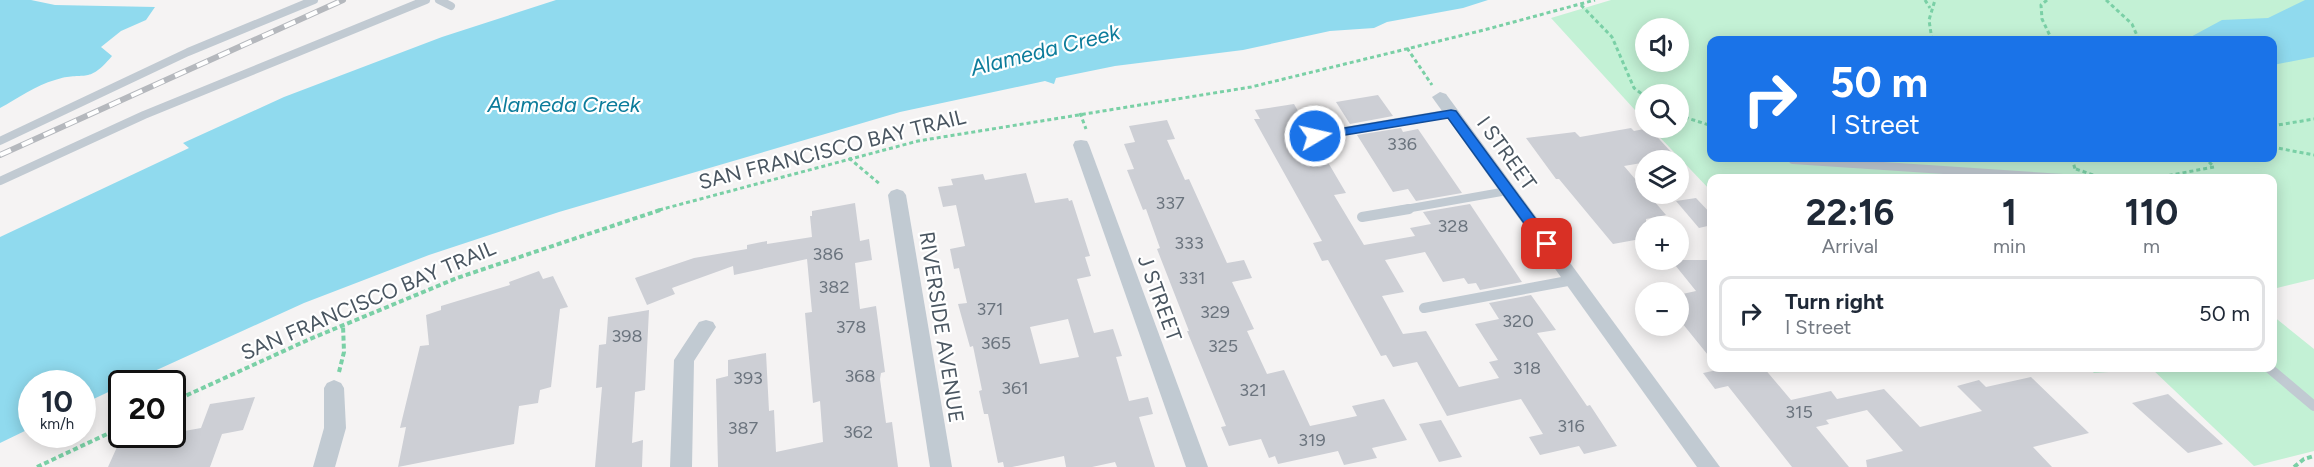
<!DOCTYPE html>
<meta charset="utf-8">
<style>
body{margin:0;font-family:Figtree,sans-serif;background:#f2f2f3;color:#1f2937;height:100vh;display:flex;flex-direction:column;font-size:22px;white-space:nowrap}
*{box-sizing:border-box;margin:0}
p{font-size:20px;color:#747a83}
.icon{flex:none;width:33px;height:33px;fill:none;stroke:currentColor;stroke-width:2;stroke-linecap:round;stroke-linejoin:round}
.map{position:relative;flex:1;overflow:hidden}
.panel{position:absolute;left:1707px;top:174px;width:570px;height:198px;display:flex;flex-direction:column;background:#fff;border-radius:12px;box-shadow:0 3px 15px #0003}
.panel>*{flex:none}
.banner{position:absolute;left:1707px;top:36px;width:570px;height:126px;border-radius:12px;box-shadow:0 3px 15px #0003;background:#1a73e8;color:#fff;overflow:hidden}
.fabs{position:absolute;left:1635px;top:18px;display:grid;gap:12px}
.fabs a{display:grid;place-items:center;width:54px;height:54px;border-radius:50%;background:#fff;box-shadow:0 3px 15px #0003;font-size:30px}
.speed{position:absolute;left:18px;top:370px;display:flex;gap:12px;font-size:30px;font-weight:700;text-align:center}
.speed>*{display:grid;place-content:center;width:78px;height:78px;border-radius:50%;background:#fff;box-shadow:0 3px 15px #0003;line-height:1}
.speed small{font-size:15px;font-weight:400}
.speed .limit{border:3px solid #111;border-radius:9px;background:#fff;color:#111}
.pin{position:absolute;display:grid;place-items:center;width:51px;height:51px;color:#fff;margin:-26px;border-radius:12px;box-shadow:0 3px 9px #0006}
.me{position:absolute;width:66px;margin:-33px;rotate:81deg;stroke-linejoin:round;filter:drop-shadow(0 0 4px #0008)}
.turn{display:flex;align-items:center;gap:21px;height:126px;padding:0 24px;font-size:27px}
.turn .icon{width:78px;height:78px;stroke-width:2.5}
.turn b{display:block;font-size:42px;line-height:51px}
.eta{display:flex;justify-content:space-evenly;align-items:center;height:102px;text-align:center}
.eta b{font-size:36px;font-weight:700;line-height:42px}
ul{padding:0;list-style:none}
li{display:flex;align-items:center;gap:18px;height:75px;margin:0 12px 9px;padding:0 12px;border:3px solid #e0e1e3;border-radius:12px}
li div{flex:1}
li b{display:block;font-size:22px}
li em{font-style:normal}
.map>svg:first-child{display:block}
.green{fill:#c3f1d5;fill-rule:evenodd}
.water{fill:#90daee}
.building{fill:#cdcfd5;fill-rule:evenodd}
.lines{fill:none;stroke-linecap:round;stroke-linejoin:round}
.path-far1{stroke:#7ad0a6;stroke-width:3;stroke-dasharray:4 3;stroke-linecap:butt}
.path{stroke:#7ad0a6;stroke-width:4;stroke-dasharray:5 3;stroke-linecap:butt}
.service-far1{stroke:#c1cad2;stroke-width:8}
.service{stroke:#c1cad2;stroke-width:10}
.minor{fill:#c1cad2;fill-rule:evenodd}
.rail-casing{stroke:#b5b8bd;stroke-width:6}
.rail{stroke:#fff;stroke-width:4;stroke-dasharray:12;stroke-linecap:butt}
.route{fill:#1a73e8;stroke:#114b97;stroke-width:1.5}
.labels{text-anchor:middle;dominant-baseline:central;stroke-width:4.5;stroke-linejoin:round;paint-order:stroke}
.number-label{font-size:18px;fill:#6b747e}
.street-label{font-size:21px;fill:#4a5661;stroke:#fff}
.water-label{font-size:22px;font-style:italic;fill:#0c7c9b;stroke:#fff}
</style>
<div class="map">
<svg width="2314" height="467" viewBox="0 0 2314 467">
<rect width="100%" height="100%" fill="#f5f3f3"/>
<!-- green -->
<g class="green">
<path d="M1611 0H2314V279L2273 289 2272 178H1712L1711 191 1651 128H1678V94H1646L1645 121 1551 18ZM1646 28H1678V62H1646ZM1712 40H2272V158H1712Z"/>
<path d="M2273 316 2314 349V451L2254 466 2152 369 2094 373 2089 368H2272Z"/>
</g>
<!-- water -->
<g class="water">
<path d="M0 0H31L55 5 155 7 146 20 121 31 101 47 112 56C87 86 85 70 55 80 36 85 17 99 0 108Z"/>
<path d="M556 0H1488L1463 8 1387 22 1374 28 1330 31 1243 50 1115 66 1056 78 1054 84 1045 81 900 112 559 212 429 255 304 303 126 384H122L121 386 83 404 82 384H32L31 428 0 443V237L189 148 183 143 284 97 442 37Z"/>
<path d="M2305 0H2314V57L2273 65 2272 40H2185L2222 20 2268 18Z"/>
</g>
<!-- building -->
<g class="building">
<path d="M1378 95 1393 116 1350 124 1336 102Z"/>
<path d="M1294 104 1310 132V140L1316 142 1346 193 1334 195 1364 245 1415 236 1410 228 1431 224 1423 212 1470 204 1522 282 1480 290 1476 283 1468 284 1464 278 1443 282 1425 252 1385 260 1404 292 1382 296 1403 334 1426 331 1459 387 1499 378 1489 362 1498 360 1475 324 1499 319 1489 303 1531 295 1556 330 1537 333 1587 406 1590 405 1617 446 1584 454 1579 446 1540 455 1529 437 1543 434 1521 399 1447 416 1417 362 1393 367 1386 355 1381 356 1328 260 1322 261 1313 243 1322 241 1254 119H1260L1255 110Z"/>
<path d="M1167 120 1175 139 1167 140 1185 180 1189 179 1227 263 1244 260 1252 278 1232 282 1254 329 1247 331 1267 374 1284 370 1310 426 1357 416 1352 406 1384 399 1407 440 1372 448 1377 458 1344 465 1338 451 1278 464 1275 456 1269 458 1261 439 1229 446 1221 427 1226 426 1187 331H1189L1157 249 1160 248 1146 209 1143 210 1127 170 1134 169 1124 144 1135 142 1129 126Z"/>
<path d="M1401 128 1403 132 1418 129 1462 193 1416 201 1408 189 1393 192 1357 135Z"/>
<path d="M1631 128 1634 131 1649 128 1672 153 1656 156 1659 160 1624 166 1666 215 1646 219V238L1613 244 1559 179H1556L1526 138 1575 132 1580 137Z"/>
<path d="M1026 173 1035 203 1068 198 1069 201 1072 200 1090 256 1085 257 1091 276 1077 279 1094 333 1113 329 1122 356 1116 357 1129 401 1148 397 1153 414 1139 417 1155 467H1117L1115 462 1092 467H1066L1064 456 1012 467H1004L1003 462 998 463 988 414H984L979 391 982 390 973 346 970 347 958 304 967 303 959 268 954 269 950 249 965 246 956 205 943 207 938 187 953 185 951 179 983 174 985 180ZM1068 319 1079 357 1040 364 1030 327Z"/>
<path d="M1696 198 1712 215V225L1699 228 1676 201Z"/>
<path d="M855 203 860 241 869 239 872 260 855 263 860 309 876 306 885 372 881 373 880 379 886 423 892 422 898 467H718L716 379 728 376V360L766 353 769 411 774 410 776 452 823 442 820 401 813 403 805 313 812 312 807 259 734 275 733 266 672 288 675 294 647 305 635 278 694 258 747 249V245L767 241V244L812 237 810 216H812V211Z"/>
<path d="M1671 260H1712V360L1678 318V295L1696 291Z"/>
<path d="M539 271 543 279 553 276 568 307 560 309 551 387 540 390 538 403 519 406 514 444 398 467 406 427 400 428 420 346 429 345 426 315 441 310V306L510 285 509 282Z"/>
<path d="M649 310 645 390 635 392 632 443 643 440 642 467H595L602 387 596 388 599 345 606 344 608 317Z"/>
<path d="M1727 368H1764L1791 400 1831 391 1837 399 1884 389 1920 427 1982 411 1957 386 1979 380 1986 387 2031 377 2089 433 2033 447 2052 467H1867L1866 460 1903 451 1867 410 1826 420 1829 424 1816 427 1849 467H1792L1728 386 1715 389 1703 373Z"/>
<path d="M2168 394 2223 444 2188 453 2132 403Z"/>
<path d="M255 397 243 430 222 434 210 467H108L117 447 145 442 146 438 201 428 210 404Z"/>
<path d="M1441 420 1462 457 1439 462 1419 424Z"/>
</g>
<g class="lines">
<!-- path-far1 -->
<g class="path-far1">
<path d="M1925 0 1930 8"/>
<path d="M2047 0 2041 5 2042 19 2052 40"/>
<path d="M2106 0 2132 24 2139 40"/>
<path d="M1581 5 1612 37 1634 88 1646 97"/>
<path d="M1932 40 1929 20 1935 0"/>
<path d="M1407 48 1432 85"/>
<path d="M1080 113 1086 129"/>
<path d="M1678 115 1712 126"/>
<path d="M2272 126 2314 119"/>
<path d="M2272 147 2314 155"/>
<path d="M849 158 881 185"/>
<path d="M2072 158 2075 169"/>
<path d="M2076 169 2102 178"/>
<path d="M2155 178 2214 167 2205 158"/>
<path d="M659 210 918 141 1251 87 1484 30 1595 0"/>
</g>
<!-- path -->
<g class="path">
<path d="M339 372 344 352 343 325"/>
<path d="M172 402 310 339 457 278 663 209"/>
<path d="M37 467 122 427"/>
<path d="M2294 467 2304 459 2314 456"/>
</g>
<!-- service-far1 -->
<g class="service-far1">
<path d="M439 0 451 6"/>
<path d="M1315 136 1451 113"/>
<path d="M0 141 188 52 314 0"/>
<path d="M1793 160 2063 178"/>
<path d="M0 181 144 115 426 0"/>
<path d="M1400 210 1507 191"/>
</g>
<!-- service -->
<g class="service">
<path d="M1362 217 1409 209"/>
<path d="M1424 308 1573 280"/>
<path d="M2269 368 2314 406"/>
</g>
<!-- minor -->
<g class="minor">
<path d="M1440 92 1446 94 1720 467H1697L1432 97Z"/>
<path d="M1081 140 1087 141 1089 145 1208 467H1186L1073 145 1075 141Z"/>
<path d="M897 189 903 191 906 195 952 467H930L888 195 891 191Z"/>
<path d="M706 320 713 322 716 327 694 361 692 467H670L674 360 699 322Z"/>
<path d="M334 380 341 383 344 388 346 428 335 467H313L324 428V388L327 383Z"/>
</g>
<defs>
<path id="rail" d="M0 155 343 0"/>
</defs>
<!-- rail casing -->
<use href="#rail" class="rail-casing"/>
<!-- rail -->
<use href="#rail" class="rail"/>
</g>
<!-- route -->
<path class="route" d="M1451 110 1456 111 1552 241 1554 244 1552 248H1542L1448 118 1315 140 1308 136 1315 133Z"/>
<g class="labels">
<!-- number labels -->
<g class="number-label">
<text x="1402" y="144">336</text>
<text x="1170" y="203">337</text>
<text x="1453" y="226">328</text>
<text x="1189" y="243">333</text>
<text x="828" y="254">386</text>
<text x="1192" y="278">331</text>
<text x="834" y="287">382</text>
<text x="990" y="309">371</text>
<text x="1215" y="312">329</text>
<text x="1518" y="321">320</text>
<text x="851" y="327">378</text>
<text x="627" y="336">398</text>
<text x="996" y="343">365</text>
<text x="1223" y="346">325</text>
<text x="1527" y="368">318</text>
<text x="860" y="376">368</text>
<text x="748" y="378">393</text>
<text x="1015" y="388">361</text>
<text x="1253" y="390">321</text>
<text x="1799" y="412">315</text>
<text x="1571" y="426">316</text>
<text x="743" y="428">387</text>
<text x="858" y="432">362</text>
<text x="1312" y="440">319</text>
</g>
<!-- street labels -->
<g class="street-label">
<text transform="translate(832 149) rotate(-14)">SAN FRANCISCO BAY TRAIL</text>
<text transform="translate(1507 153) rotate(54)">I STREET</text>
<text transform="translate(1160 298) rotate(70)">J STREET</text>
<text transform="translate(368 300) rotate(-23)">SAN FRANCISCO BAY TRAIL</text>
<text transform="translate(942 327) rotate(81)">RIVERSIDE AVENUE</text>
</g>
<!-- water labels -->
<g class="water-label">
<text transform="translate(1045 50) rotate(-14)">Alameda Creek</text>
<text x="564" y="104">Alameda Creek</text>
</g>
</g>
</svg>
<div class="fabs">
<a><svg class="icon" aria-label="sound" viewBox="0 0 24 24"><path d="M4 9h4l5-4v14l-5-4H4zM17 9q2 3 0 6"/></svg></a>
<a><svg class="icon" aria-label="search" viewBox="0 0 24 24"><circle cx="10" cy="10" r="6"/><path d="M15 15l6 6"/></svg></a>
<a><svg class="icon" aria-label="layers" viewBox="0 0 24 24"><path d="M12 4l9 5-9 5-9-5zM3 14l9 5 9-5"/></svg></a>
<a>+</a>
<a>−</a>
</div>
<div class="speed"><div>10<small>km/h</small></div><div class="limit">20</div></div>
<div class="pin" style="left:1547px;top:244px;background:#d93025"><svg class="icon" aria-label="arrive" viewBox="0 0 24 24"><path d="M6 21V4h12l-3 4 3 4H6"/></svg></div>
<svg class="me" style="left:1315px;top:136px" viewBox="-20 -20 40 40"><circle r="17" fill="#1a73e8" stroke="#fff" stroke-width="3"/><path d="M0-11L8 9 0 5-8 9z" fill="#fff"/></svg>
<div class="banner">
<div class="turn"><svg class="icon" aria-label="right" viewBox="0 0 24 24"><path d="M7 20v-9h11M14 6l5 5-5 5"/></svg><div><b>50 m</b>I Street</div></div>
</div>
<section class="panel">
<div class="eta">
<div><b>22:16</b><p>Arrival</p></div>
<div><b>1</b><p>min</p></div>
<div><b>110</b><p>m</p></div>
</div>
<ul>
<li><svg class="icon" aria-label="right" viewBox="0 0 24 24"><path d="M7 20v-9h11M14 6l5 5-5 5"/></svg><div><b>Turn right</b><p>I Street</p></div><em>50 m</em></li>
</ul>
</section>
</div>
